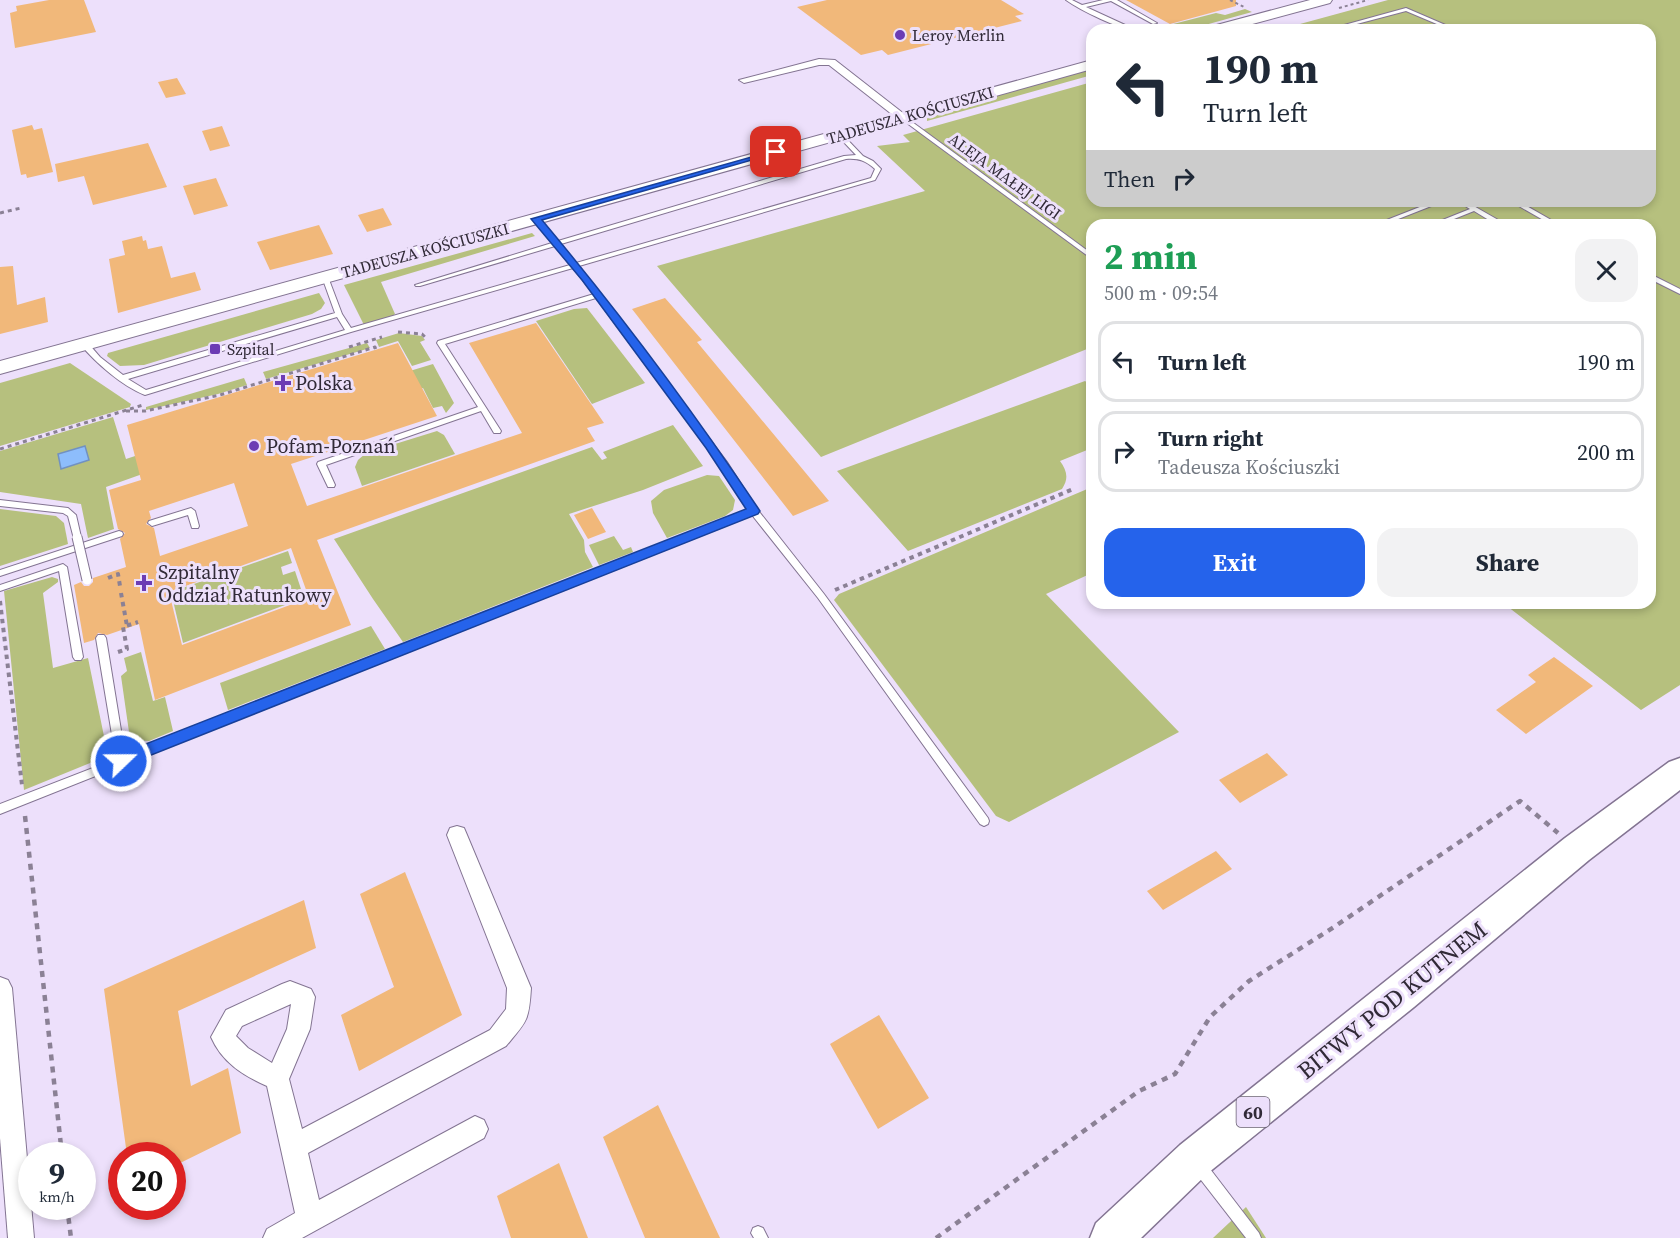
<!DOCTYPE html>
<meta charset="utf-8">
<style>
body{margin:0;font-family:"Source Serif 4",serif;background:#f2f2f3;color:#1f2937;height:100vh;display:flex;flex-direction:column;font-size:22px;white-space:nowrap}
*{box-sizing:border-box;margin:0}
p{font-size:20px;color:#747a83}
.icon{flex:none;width:33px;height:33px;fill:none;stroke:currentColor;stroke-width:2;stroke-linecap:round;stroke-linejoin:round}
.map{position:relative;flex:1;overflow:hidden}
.drawer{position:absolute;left:1086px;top:219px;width:570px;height:390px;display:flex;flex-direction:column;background:#fff;border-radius:18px;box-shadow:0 3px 9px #0003}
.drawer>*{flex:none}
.banner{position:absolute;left:1086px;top:24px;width:570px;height:183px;border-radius:18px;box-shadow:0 3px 9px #0003;background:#fff;color:#1f2937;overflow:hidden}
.speed{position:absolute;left:18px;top:1142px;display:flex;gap:12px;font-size:30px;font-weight:700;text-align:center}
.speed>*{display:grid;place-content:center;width:78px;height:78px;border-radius:50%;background:#fff;box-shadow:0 3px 9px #0003;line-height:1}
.speed small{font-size:15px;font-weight:400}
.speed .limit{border:9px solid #d22;background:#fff;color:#111}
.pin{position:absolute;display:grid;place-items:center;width:51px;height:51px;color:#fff;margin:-26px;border-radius:12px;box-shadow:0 3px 9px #0006}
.me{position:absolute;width:66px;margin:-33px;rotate:68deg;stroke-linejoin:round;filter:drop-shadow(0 0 4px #0008)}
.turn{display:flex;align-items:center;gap:21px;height:126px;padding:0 18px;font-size:27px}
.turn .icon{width:78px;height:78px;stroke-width:2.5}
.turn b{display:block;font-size:42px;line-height:51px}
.then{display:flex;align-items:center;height:57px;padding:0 18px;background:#0003;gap:12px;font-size:22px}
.round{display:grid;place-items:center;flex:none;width:63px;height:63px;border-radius:18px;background:#f2f2f3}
.headline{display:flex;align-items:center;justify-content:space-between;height:102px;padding:0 18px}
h1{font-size:36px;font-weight:700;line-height:45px;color:#1e9e55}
.action{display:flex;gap:12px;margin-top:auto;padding:12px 18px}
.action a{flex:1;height:69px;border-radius:18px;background:#2563eb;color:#fff;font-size:24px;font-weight:700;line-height:69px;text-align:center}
.action a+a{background:#f2f2f3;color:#1f2937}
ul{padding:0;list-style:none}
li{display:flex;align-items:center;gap:18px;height:81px;margin:0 12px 9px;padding:0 6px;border:3px solid #e0e1e3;border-radius:18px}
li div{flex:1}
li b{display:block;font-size:22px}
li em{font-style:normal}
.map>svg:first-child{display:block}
.green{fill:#b6c07e}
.water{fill:#8dbdfc;stroke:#7191c1;stroke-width:1.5}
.building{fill:#f1b87a;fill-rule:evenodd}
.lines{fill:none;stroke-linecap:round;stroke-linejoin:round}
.lane-casing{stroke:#837492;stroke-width:2}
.street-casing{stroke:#837492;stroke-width:2}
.secondary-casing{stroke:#837492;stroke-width:2}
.primary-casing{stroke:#837492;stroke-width:3}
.path-far3{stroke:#8b8195;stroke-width:2;stroke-dasharray:3 3;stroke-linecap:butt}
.path-far2{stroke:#8b8195;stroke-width:3;stroke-dasharray:4 4;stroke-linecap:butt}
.path-far1{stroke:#8b8195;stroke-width:4;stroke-dasharray:4.5 4.5;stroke-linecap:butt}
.path{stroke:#8b8195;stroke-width:4.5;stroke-dasharray:6 6;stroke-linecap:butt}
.lane{fill:#fff;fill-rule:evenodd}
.street{fill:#fff;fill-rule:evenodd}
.secondary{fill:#fff;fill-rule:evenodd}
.primary{fill:#fff;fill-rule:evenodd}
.lane-bridge-casing{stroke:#837492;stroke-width:11;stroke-linecap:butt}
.lane-bridge{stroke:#fff;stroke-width:9}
.route{fill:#2563eb;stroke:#184099;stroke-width:1.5}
.poi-dot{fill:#6c3cb4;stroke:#ede0fb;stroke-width:2}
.labels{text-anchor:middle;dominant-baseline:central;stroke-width:6;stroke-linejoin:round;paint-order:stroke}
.far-poi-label{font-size:16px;fill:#312a37;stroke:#ede0fb;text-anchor:start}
.far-street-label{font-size:16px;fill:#312a37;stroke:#ede0fb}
.shield{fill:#ede0fb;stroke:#696172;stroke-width:1.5}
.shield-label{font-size:18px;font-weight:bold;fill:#312a37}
.poi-label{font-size:20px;fill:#312a37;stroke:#ede0fb;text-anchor:start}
.near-street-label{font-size:24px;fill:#312a37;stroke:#ede0fb}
</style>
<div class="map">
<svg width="1680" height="1238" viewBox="0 0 1680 1238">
<rect width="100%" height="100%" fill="#ede0fb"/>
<!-- green -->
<g class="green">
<path d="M1388 0H1680V685L1641 710 1503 603H1650V225H1092V347L821 457 657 266 925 191 877 146 910 142 903 135 1092 82V201H1650V30H1278Z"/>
<path d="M1245 9 1252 12 1187 30H1150L1216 13 1225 15Z"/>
<path d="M1092 69V75L927 121V117L932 113Z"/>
<path d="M532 233 535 236 381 282 395 314 390 318 364 325 344 285Z"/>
<path d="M319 293 325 303 321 309 312 314 144 365 120 366 107 356 108 353Z"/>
<path d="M587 308 645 383 592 404 536 321 574 309Z"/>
<path d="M399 333 422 336 425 340 420 342 431 360 412 366 398 341 379 347 376 340Z"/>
<path d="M367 343 370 348 266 379 263 372Z"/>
<path d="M70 363 131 404 130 407 0 446V383Z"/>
<path d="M433 364 454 403 446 413 442 406 433 408 423 388 280 434 403 373Z"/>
<path d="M244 378 247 385 218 394 146 410V407Z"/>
<path d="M1085 381 1092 386V448L1060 461C1067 471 1069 478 1062 489L908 551 837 471Z"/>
<path d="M113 417 126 459 253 417 190 457 106 487 114 529 88 538 81 504 0 492V451Z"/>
<path d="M673 425 703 466 643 490 569 514 584 540 585 552 593 567 403 642 373 599 334 539 592 447 602 460 607 458 603 452Z"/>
<path d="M437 431 444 435 455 454 362 486 355 467 358 460 366 453Z"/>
<path d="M707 475 719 476 735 500 733 510 725 516 667 538 653 513 651 501 664 490Z"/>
<path d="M1092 487V573L1046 594 1179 732 1009 822 996 816 834 600 839 594Z"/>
<path d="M0 509 56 516 64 523 68 544 0 566Z"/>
<path d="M614 536 623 550 631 547 633 552 599 565 589 545Z"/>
<path d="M288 551 292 563 281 567 283 575 295 571 304 598 183 643 171 592Z"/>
<path d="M52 577 58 579V582L43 593 53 668 88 658 106 746 95 761 24 790 4 591Z"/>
<path d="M371 626 385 649 228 710 220 683Z"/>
<path d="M141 652 153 701 165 697 173 731 149 741 135 740 129 732 121 676 127 671 124 658Z"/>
<path d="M1246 1207 1266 1238H1213Z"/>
</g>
<!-- water -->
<path class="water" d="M85 446 89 460 61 469 58 454Z"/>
<!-- building -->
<g class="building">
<path d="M49 0H84L96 32 15 48 10 13 17 11 16 6Z"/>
<path d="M827 0H1001L1024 14 1015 16 1022 21 888 55 882 50 861 55 797 7Z"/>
<path d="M1126 0H1236V6L1170 24Z"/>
<path d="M177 78 186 94 166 98 158 82Z"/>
<path d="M32 125 34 130 42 128 53 172 27 178 26 174 21 175 12 130Z"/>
<path d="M222 126 230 146 210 151 202 131Z"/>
<path d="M148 143 167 187 93 205 84 176 58 182 55 164Z"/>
<path d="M216 178 228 206 194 215 183 186Z"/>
<path d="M383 208 392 225 367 232 358 215Z"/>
<path d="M319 225 333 254 270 270 257 242Z"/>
<path d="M142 236 143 241 146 240 148 249 162 246 171 278 195 272 201 290 118 313 109 259 125 255 122 241Z"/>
<path d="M13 266 17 305 45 297 48 322 0 334V267Z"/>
<path d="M665 298 702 340 697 342 829 501 793 516 632 309Z"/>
<path d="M536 323 604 423 587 428 595 441 317 540 351 625 155 700 139 624 107 635 98 633 94 640 84 643 74 585 81 582 84 586H89L93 582V578L126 567 120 539 125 533 118 529 109 490 141 480 127 425 398 343 437 416 291 464 307 506 522 433 469 343ZM234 483 248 526 160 556 154 528 146 524 151 518 149 511ZM291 548 309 598 182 645 169 592Z"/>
<path d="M592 508 606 532 588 539 574 515Z"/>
<path d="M1554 657 1593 686 1526 734 1496 710 1536 682 1528 675Z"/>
<path d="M1267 753 1288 775 1240 803 1219 780Z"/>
<path d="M1216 851 1232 869 1163 910 1147 891Z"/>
<path d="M405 872 462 1015 359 1071 341 1015 394 987 360 894Z"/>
<path d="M304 900 316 948 178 1011 191 1086 228 1068 241 1133 172 1167V1155H127L104 989Z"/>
<path d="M879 1015 929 1098 878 1129 830 1044Z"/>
<path d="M658 1105 720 1238H645L603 1137Z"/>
<path d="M559 1163 588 1238H511L497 1196Z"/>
</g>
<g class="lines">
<defs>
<g id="lane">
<path d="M1066 0H1072L1082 5 1103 0H1117L1157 23 1153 24 1111 1 1086 7 1136 30C1120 30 1080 10 1066 0Z"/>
<path d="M1406 8 1457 30H1451L1406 11 1334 30H1326Z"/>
<path d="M900 116H904L1092 254V259L900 118Z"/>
<path d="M838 134H842L863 156 873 161 881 169 875 180 579 266 727 462 757 509 824 594 988 818 989 821 988 824 984 826 980 824 818 598 752 515 0 814V804L116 759 96 638 98 635H104L106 638 125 755 749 510 721 466 596 298 445 344 501 431 500 433H494L481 411 326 465 335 485 334 487H328L317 464 318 462 478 407 437 343 438 341 594 294 573 268 351 332 145 395C122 386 96 363 80 344L81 342H87L100 357 123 375 335 313 322 277 325 275 328 277 342 314 351 328 570 265 555 246 420 286H416L415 285 552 243 534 220V218H538L558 241 844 156 856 155 838 136ZM846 159C859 158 866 161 875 169L871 178 576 263 561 244ZM337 317 345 330 146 390 128 379Z"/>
<path d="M1435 201H1444L1383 225H1374Z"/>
<path d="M1457 201H1465L1500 221 1503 225H1497L1474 211 1439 225H1430L1470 209Z"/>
<path d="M1510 201H1518L1560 225H1552Z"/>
<path d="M1650 274 1680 289V294L1650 279Z"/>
<path d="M0 500 68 508 76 515 81 537 77 540 74 539 68 516 63 513 0 506Z"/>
<path d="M191 508 195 511 199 526 198 528H192L188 515 152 526 148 523 149 521Z"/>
<path d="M119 531 122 532 123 534 122 536 0 576V570Z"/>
<path d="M63 564 67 567 83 657 81 660H75L73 657 59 571 0 591V585Z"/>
<path d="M1199 1160 1204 1161 1259 1233 1261 1238H1246L1194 1171 1193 1166 1194 1161Z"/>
<path d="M758 1226 763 1228 768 1238H754L751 1233 753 1228Z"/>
</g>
<g id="street">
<path d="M819 59 835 60 908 117 902 120 898 119 829 65H819L744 83 739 80Z"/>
<path d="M457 826 464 828 467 835 531 988C529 1021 527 1021 506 1046L308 1153 319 1200 475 1116 484 1120 488 1129 484 1138 302 1238H263L267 1229 295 1213 267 1086C242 1075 222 1062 211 1037L226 1010 282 984 290 981 311 989 315 997 310 1029 289 1079 302 1129 490 1030 506 1009 507 988 447 835 450 828ZM291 1004 287 1029 272 1063 248 1048 236 1036 242 1026Z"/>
<path d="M0 977 8 980 12 988 34 1238H8L0 1138Z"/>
</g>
<g id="secondary">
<path d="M1310 0H1332L1330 3 1230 30H1207L1209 27Z"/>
<path d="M1092 60V69L0 374V361Z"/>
</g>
<path id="primary" d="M1680 758V790L1589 860 1414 1007 1208 1173 1141 1238H1090L1096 1223 1180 1145 1565 838 1669 762Z"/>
</defs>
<!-- lane casing -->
<use href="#lane" class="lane-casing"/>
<!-- street casing -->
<use href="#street" class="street-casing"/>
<!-- secondary casing -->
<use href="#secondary" class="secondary-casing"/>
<!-- primary casing -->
<use href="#primary" class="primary-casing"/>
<!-- path-far3 -->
<g class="path-far3">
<path d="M1230 0 1244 7"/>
<path d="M1339 8 1368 0"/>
</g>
<!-- path-far2 -->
<g class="path-far2">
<path d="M0 213 21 208"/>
<path d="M398 332 422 334 427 339"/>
<path d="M349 347 382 337"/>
<path d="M126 411H145L220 395 375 347 376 350"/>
<path d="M0 449 143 405"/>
</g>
<!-- path-far1 -->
<g class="path-far1">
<path d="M108 578 118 574 120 586"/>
<path d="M835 590 1073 489"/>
<path d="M121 593 127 626"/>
<path d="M0 601 22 785"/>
<path d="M118 652 127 649 123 627 138 622"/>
</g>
<!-- path -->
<g class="path">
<path d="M25 816 62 1155"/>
<path d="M67 1206 71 1238"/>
<path d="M936 1238 1139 1091 1175 1074 1210 1017 1249 981 1334 927 1520 801 1558 833"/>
</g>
<!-- lane -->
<use href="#lane" class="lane"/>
<!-- street -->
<use href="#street" class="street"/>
<!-- secondary -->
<use href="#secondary" class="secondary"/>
<!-- primary -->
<use href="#primary" class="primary"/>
<defs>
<path id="lane-bridge" d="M77 537 87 580"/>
</defs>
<!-- lane-bridge casing -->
<use href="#lane-bridge" class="lane-bridge-casing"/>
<!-- lane-bridge -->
<use href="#lane-bridge" class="lane-bridge"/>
</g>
<!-- route -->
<path class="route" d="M773 151 780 152 542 220C619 312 691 408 758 508L760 511 758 514 126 765 121 767 115 765 113 761 115 756 746 509 706 448 582 280 531 219Z"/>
<!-- markers -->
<g class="poi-dot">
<circle cx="900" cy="35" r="6"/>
<rect x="209" y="343" width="12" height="12" rx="3"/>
<path d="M280 374h6v6h6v6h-6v6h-6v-6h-6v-6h6z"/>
<circle cx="254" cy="446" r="6"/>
<path d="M141 574h6v6h6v6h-6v6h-6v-6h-6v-6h6z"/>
</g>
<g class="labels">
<!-- far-poi labels -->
<g class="far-poi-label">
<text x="912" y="35">Leroy Merlin</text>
<text x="227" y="349">Szpital</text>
</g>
<!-- far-street labels -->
<g class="far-street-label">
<text transform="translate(910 115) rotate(-16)">TADEUSZA KOŚCIUSZKI</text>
<text transform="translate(1005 176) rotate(36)">ALEJA MAŁEJ LIGI</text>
<text transform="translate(425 250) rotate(-15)">TADEUSZA KOŚCIUSZKI</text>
</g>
<!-- shield labels -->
<rect class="shield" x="1236.5" y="1097" width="33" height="30" rx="4.5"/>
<g class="shield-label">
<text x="1253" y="1112">60</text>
</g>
<!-- poi labels -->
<g class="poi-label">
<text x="295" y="383">Polska</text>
<text x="266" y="446">Pofam-Poznań</text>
<text x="158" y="572">Szpitalny<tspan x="158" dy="23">Oddział Ratunkowy</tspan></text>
</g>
<!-- near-street labels -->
<g class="near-street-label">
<text transform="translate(1392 1000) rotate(-39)">BITWY POD KUTNEM</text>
</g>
</g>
</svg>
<div class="speed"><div>9<small>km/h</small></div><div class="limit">20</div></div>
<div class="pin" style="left:776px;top:152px;background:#d93025"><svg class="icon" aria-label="arrive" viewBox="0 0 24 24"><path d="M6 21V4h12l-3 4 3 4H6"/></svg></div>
<svg class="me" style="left:121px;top:761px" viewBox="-20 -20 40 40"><circle r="17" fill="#2563eb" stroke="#fff" stroke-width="3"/><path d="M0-11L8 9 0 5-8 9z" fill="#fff"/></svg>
<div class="banner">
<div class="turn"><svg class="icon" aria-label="left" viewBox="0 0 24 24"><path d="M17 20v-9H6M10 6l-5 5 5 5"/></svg><div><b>190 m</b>Turn left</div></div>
<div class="then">Then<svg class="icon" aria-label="right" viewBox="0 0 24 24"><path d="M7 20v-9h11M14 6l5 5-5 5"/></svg></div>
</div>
<section class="drawer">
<div class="headline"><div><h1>2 min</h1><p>500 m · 09:54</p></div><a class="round"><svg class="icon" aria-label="close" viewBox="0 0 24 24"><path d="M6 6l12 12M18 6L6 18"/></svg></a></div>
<ul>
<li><svg class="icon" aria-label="left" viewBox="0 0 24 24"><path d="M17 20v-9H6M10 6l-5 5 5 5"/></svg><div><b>Turn left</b></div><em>190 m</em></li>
<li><svg class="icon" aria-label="right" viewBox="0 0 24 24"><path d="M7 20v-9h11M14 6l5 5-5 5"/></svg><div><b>Turn right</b><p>Tadeusza Kościuszki</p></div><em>200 m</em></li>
</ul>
<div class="action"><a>Exit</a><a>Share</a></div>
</section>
</div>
